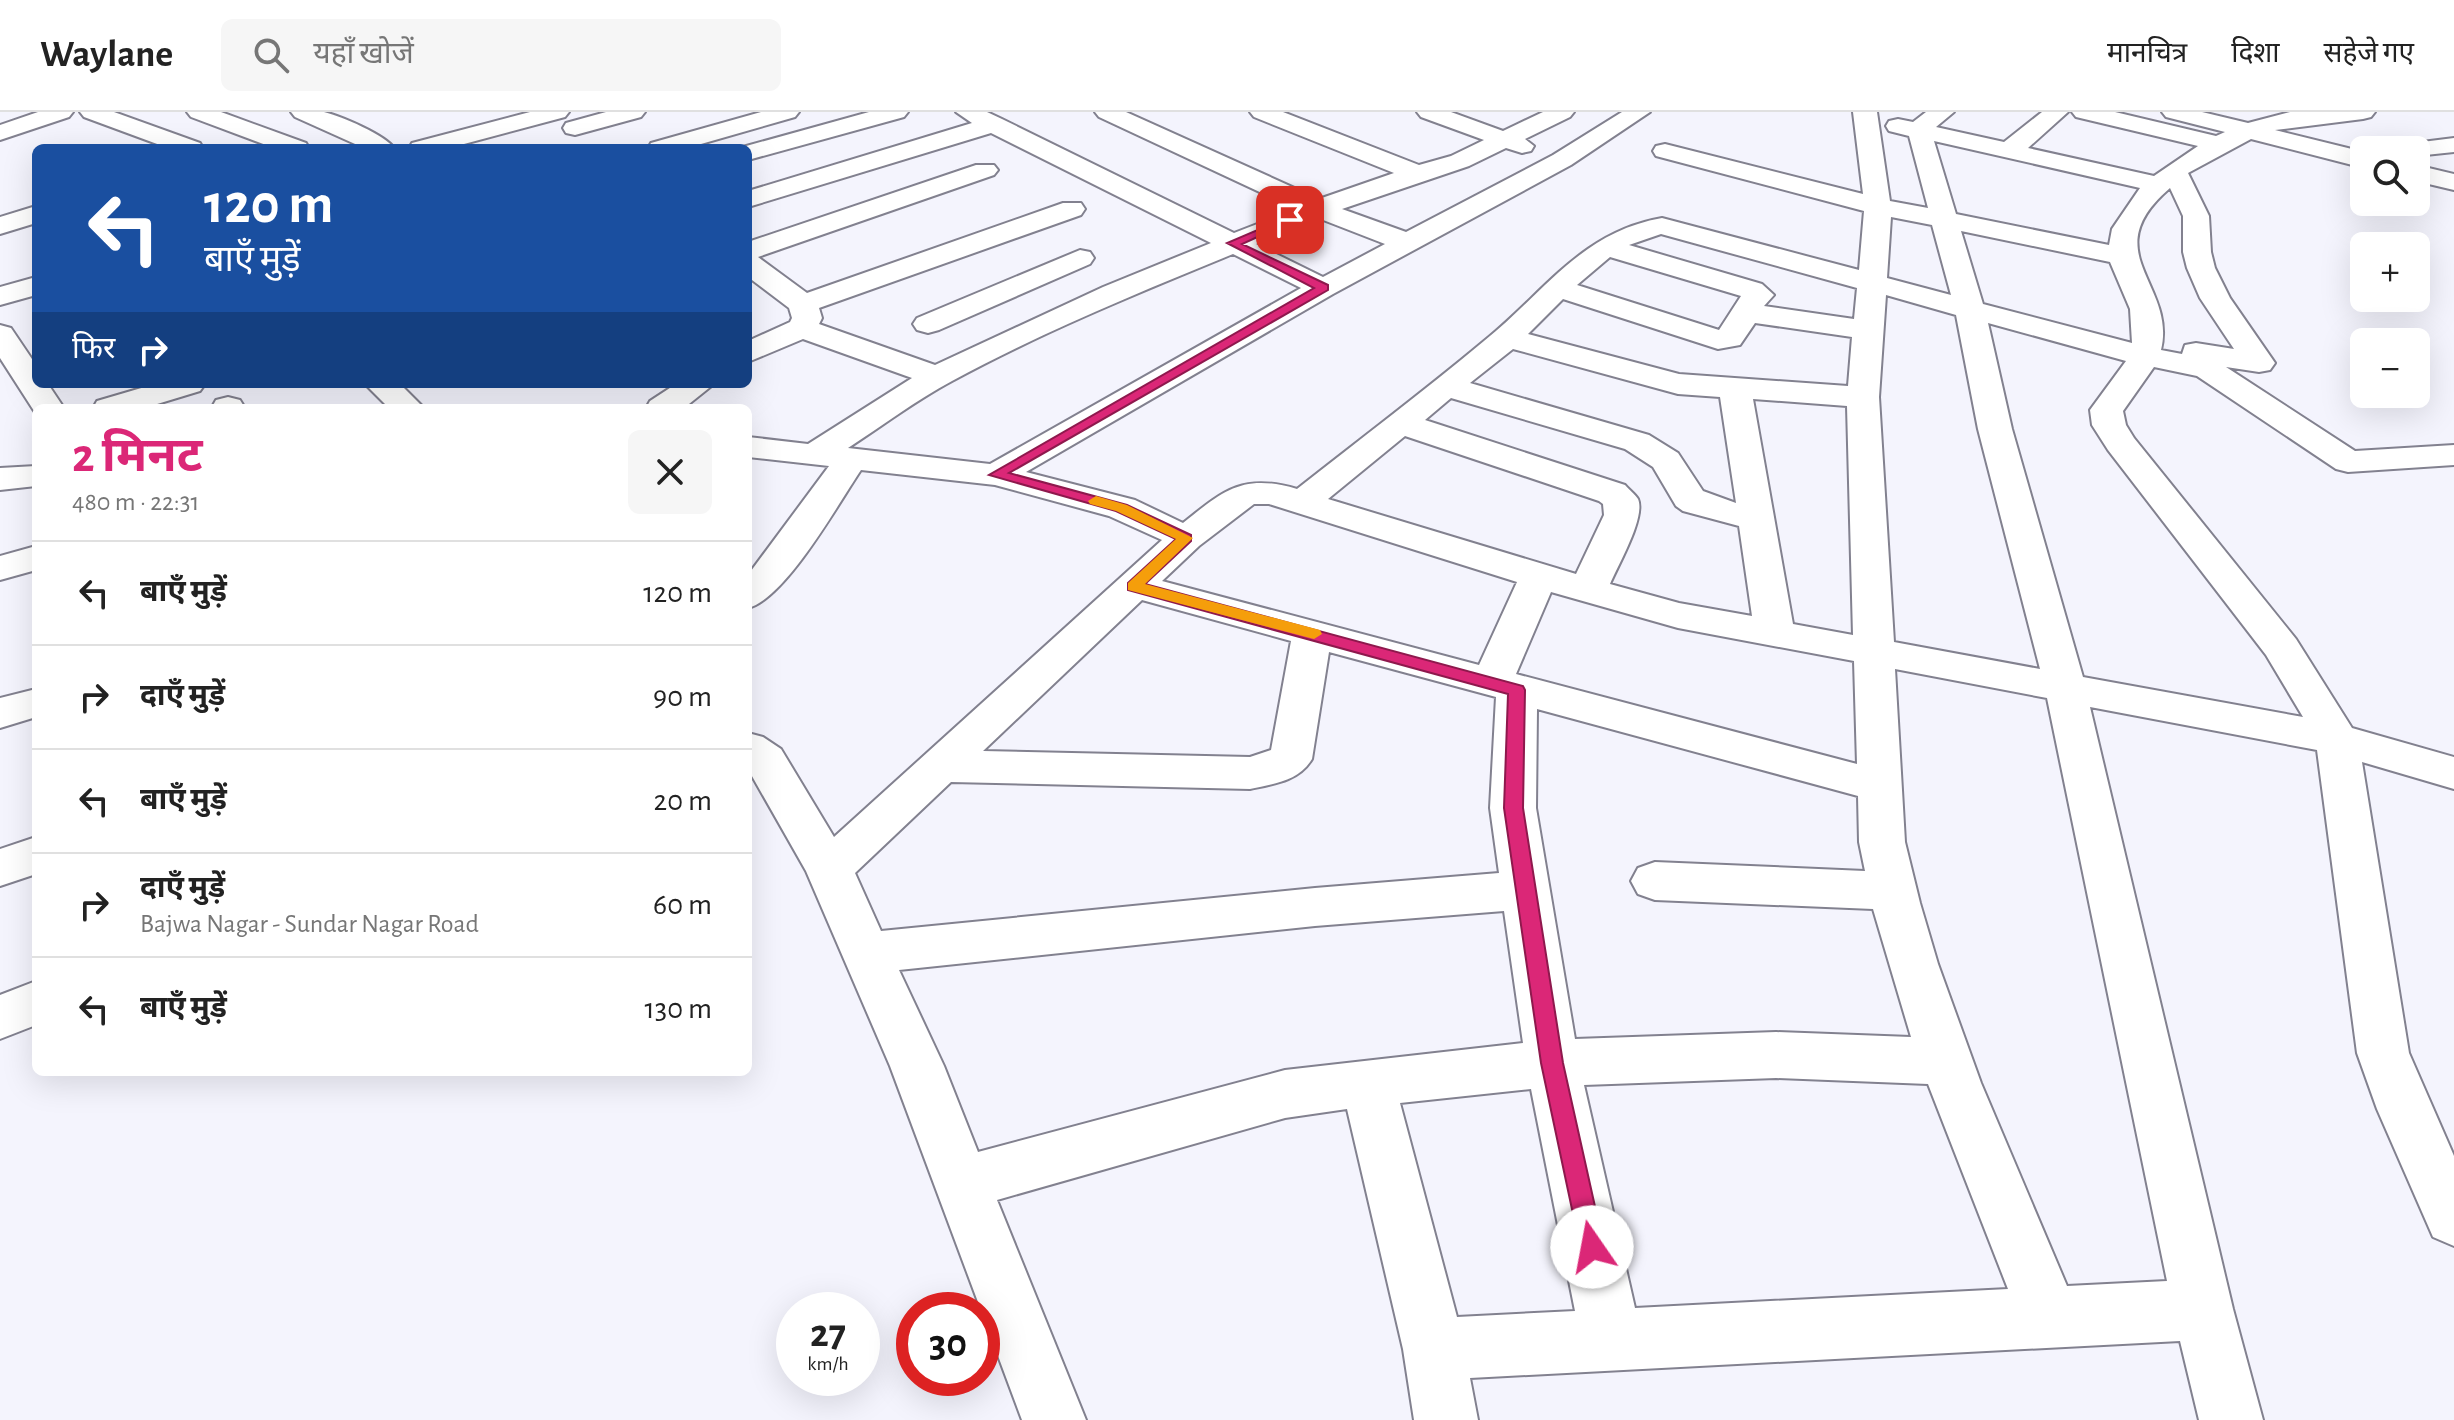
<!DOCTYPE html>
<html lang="hi">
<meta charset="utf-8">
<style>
body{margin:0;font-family:"Alegreya Sans","Noto Sans Devanagari",sans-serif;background:#f6f6f6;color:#222;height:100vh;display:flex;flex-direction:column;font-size:30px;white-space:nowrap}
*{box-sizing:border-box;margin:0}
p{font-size:26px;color:#767676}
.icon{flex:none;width:44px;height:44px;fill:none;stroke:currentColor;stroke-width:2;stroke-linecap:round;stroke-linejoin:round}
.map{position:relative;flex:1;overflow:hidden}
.drawer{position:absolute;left:32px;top:292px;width:720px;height:672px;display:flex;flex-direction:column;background:#fff;border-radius:12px;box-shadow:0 8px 32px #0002}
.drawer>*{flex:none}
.guide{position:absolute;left:32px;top:32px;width:720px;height:244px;border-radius:12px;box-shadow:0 8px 32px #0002;background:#1a4fa0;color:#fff;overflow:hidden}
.controls{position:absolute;left:2350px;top:24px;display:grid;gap:16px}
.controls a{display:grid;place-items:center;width:80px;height:80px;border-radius:12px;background:#fff;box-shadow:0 8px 32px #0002;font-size:40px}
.speed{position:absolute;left:776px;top:1180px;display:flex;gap:16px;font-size:40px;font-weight:700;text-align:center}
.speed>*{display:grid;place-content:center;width:104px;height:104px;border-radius:50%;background:#fff;box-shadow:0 8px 32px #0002;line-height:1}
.speed small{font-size:20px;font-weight:400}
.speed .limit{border:12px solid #d22;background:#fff;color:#111}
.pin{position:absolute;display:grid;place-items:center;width:68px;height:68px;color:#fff;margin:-34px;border-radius:16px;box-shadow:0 4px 12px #0006}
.me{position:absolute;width:88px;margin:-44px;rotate:348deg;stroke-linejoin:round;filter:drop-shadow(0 0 6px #0008)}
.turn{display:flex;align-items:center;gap:28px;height:168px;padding:0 40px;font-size:36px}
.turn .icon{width:104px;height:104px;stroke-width:2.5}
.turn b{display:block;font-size:56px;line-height:68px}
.then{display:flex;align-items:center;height:76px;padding:0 40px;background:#0003;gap:16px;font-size:30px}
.round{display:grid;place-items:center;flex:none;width:84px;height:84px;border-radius:12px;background:#f6f6f6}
.headline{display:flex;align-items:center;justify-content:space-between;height:136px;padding:0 40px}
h1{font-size:48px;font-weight:700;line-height:60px;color:#db2777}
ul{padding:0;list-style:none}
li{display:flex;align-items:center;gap:24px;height:104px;padding:0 40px;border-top:2px solid #e0e0e0}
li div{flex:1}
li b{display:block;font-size:30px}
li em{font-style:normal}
header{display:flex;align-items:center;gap:48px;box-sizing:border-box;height:112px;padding:0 40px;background:#fff;border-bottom:2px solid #e0e0e0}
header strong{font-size:38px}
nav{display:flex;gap:44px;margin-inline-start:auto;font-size:28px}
.search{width:560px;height:72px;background:#f6f6f6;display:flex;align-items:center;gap:20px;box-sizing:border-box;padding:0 28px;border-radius:12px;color:#767676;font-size:30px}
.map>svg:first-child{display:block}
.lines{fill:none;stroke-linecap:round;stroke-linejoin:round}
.minor-casing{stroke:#82818f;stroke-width:4}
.minor{fill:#fff;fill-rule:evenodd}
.route{fill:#db2777;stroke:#8e194d;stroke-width:2}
.slow{fill:#f59e0b}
</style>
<header>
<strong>Waylane</strong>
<div class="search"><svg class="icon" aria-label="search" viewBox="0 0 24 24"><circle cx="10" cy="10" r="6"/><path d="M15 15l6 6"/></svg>यहाँ खोजें</div>
<nav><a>मानचित्र</a><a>दिशा</a><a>सहेजे गए</a></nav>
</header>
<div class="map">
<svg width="2454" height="1308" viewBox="0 0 2454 1308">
<rect width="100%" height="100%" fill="#f4f4fd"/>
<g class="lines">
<defs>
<g id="minor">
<path d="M38 0H73L69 5 0 28V13Z"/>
<path d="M80 0H114L200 31 203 36H168L84 5Z"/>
<path d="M187 0H221L306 31 309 36H274L191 5Z"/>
<path d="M291 0C302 0 314 0 324 0 341 4 385 23 394 36H364L295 5Z"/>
<path d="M530 0H569L565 5 449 36H409L412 31Z"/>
<path d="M606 0H645L641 5 575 23 566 21 563 16 566 11Z"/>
<path d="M761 0H799L795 5 687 36H648L651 31Z"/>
<path d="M869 0H908L904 5 748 48V36H739Z"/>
<path d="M956 0H987L1002 7 1234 121 1296 97 1099 5 1095 0H1126L1319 87 1394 61 1254 5 1250 0H1283L1419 53 1451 44 1484 28 1421 5 1417 0H1451L1503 19 1543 0H1574L1570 5 1525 27 1534 34 1531 39 1522 41 1506 36 1469 54 1342 97 1406 120 1553 43 1622 0H1650L1571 53 1333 182 1026 360 1135 388 1183 411C1224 378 1243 361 1297 377 1359 328 1423 280 1484 229 1544 181 1581 120 1662 106L1859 158 1864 99 1656 44 1653 39 1656 34 1665 32 1863 82 1853 0H1877L1890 89 1928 96 1909 24 1889 19 1886 14 1889 9 1898 7 1913 10 1926 0H1954L1936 15 2004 30 2042 0H2068L2028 36 2154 64 2198 34 2076 5 2072 0H2115L2216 24 2225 20 2166 5 2162 0H2202L2248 11 2290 0H2375L2371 5 2363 7 2275 18 2364 40V56L2251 27 2188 61 2209 104 2211 140 2215 156 2230 186 2275 251 2270 258 2259 260 2226 255 2355 339 2454 333V353L2348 360 2336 357 2197 264 2154 255 2123 299 2126 313 2134 326 2296 527 2352 616 2454 645V677L2362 650 2409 941 2454 1044V1134L2433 1125 2377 997 2357 941 2317 638 2090 595 2233 1197 2263 1308H2199L2180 1229 1470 1266 1478 1308H1414L1403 1237 1347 997 1285 1006 997 1088 1086 1308H1022L890 954 806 759 748 657V621L763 625 781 637 834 725 1162 428 1109 404 995 373 861 358C838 392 785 487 748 496V463L829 354 748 345V325L808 332 912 266 803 227 748 250V229L790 210 792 206 789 196 748 165V130L976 53H994L998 58 994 63 758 145 807 181 1063 91H1081L1085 97 1081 103 819 196 822 206 819 212 935 253 1103 175 1211 131 991 21 748 95V79L972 11ZM1934 29 2140 76 2112 117 2109 133 1956 102ZM2170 76 2183 104V140L2187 156 2200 186 2234 237 2196 231 2185 233 2182 242 2161 238C2177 172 2094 141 2170 76ZM1891 105 1932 113 1951 183 1887 166ZM1318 106 1385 132 1323 165 1256 132ZM1961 119 2110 150 2130 197 2132 231 1983 192ZM1661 122 1857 176 1854 207 1764 194 1774 183 1762 172 1629 133ZM1233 142 1301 176 990 352 848 336C882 314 916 288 952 269 1042 220 1138 181 1233 142ZM1610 145 1741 184 1719 218 1577 173ZM1886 183 1956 203 1978 317 2040 557 1894 530 1879 285ZM1563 187 1718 237 1740 233 1755 211 1852 225 1848 274 1679 262 1528 222ZM1988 211 2126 249 2090 298 2092 313 2108 338 2266 543 2303 605 2083 565 2012 317ZM1513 237 1678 282 1720 285 1736 391 1703 379 1678 341 1649 323 1470 271ZM1451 286 1625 337 1653 355 1676 394 1683 399 1739 414 1752 504 1679 491 1610 472C1618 453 1646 405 1638 387 1635 382 1629 378 1625 373L1425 308ZM1753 287 1847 294 1853 523 1793 512ZM1405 324 1599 389 1603 392 1604 403 1576 462 1328 387ZM1254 392H1269L1517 470 1479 553 1162 469 1199 434ZM1551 480 1678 516 1854 549 1857 652 1516 562ZM1142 488 1291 529 1271 638 1250 645 983 639ZM1329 540 1496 585 1490 696 1499 761 1315 776 881 819 855 761 951 670 1250 677C1274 672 1299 669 1312 647ZM1895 557 2047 586 2167 1169 2067 1174 1981 971 1938 852 1920 791 1905 730ZM1537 597 1858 684 1859 730 1865 759 1655 750 1638 756 1631 769 1638 782 1655 788 1873 797 1911 925 1776 920 1575 927 1536 696ZM1504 799 1523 931 1285 958 978 1040 944 954 899 858 1315 814ZM1776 966 1928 972 2008 1177 1635 1196 1584 973ZM1531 977 1575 1199 1457 1205 1400 991Z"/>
<path d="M2454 26V40L2416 44V38H2395L2398 33Z"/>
<path d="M2416 53 2454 62V78L2416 69Z"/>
<path d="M36 94V111L0 122V105Z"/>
<path d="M1080 138 1090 140 1094 146 1090 152 939 218 928 221 917 218 913 212 917 206Z"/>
<path d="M36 165V183L0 193V175Z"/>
<path d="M0 213 11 216 36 253V272H48L64 296H36V302L0 246Z"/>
<path d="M155 272H205L200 279 144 296H93L97 289Z"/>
<path d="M365 272H400L424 296H389Z"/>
<path d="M676 272H714L684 296H646L650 289Z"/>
<path d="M228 285 240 288 245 296 212 295 216 288Z"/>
<path d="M36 354V374L0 378V356Z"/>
<path d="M36 434V458L0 468V444Z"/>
<path d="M36 577V605L0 616V586Z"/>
<path d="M36 725V762L0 774V737Z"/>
<path d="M36 869V913L0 927V883Z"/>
</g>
</defs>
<!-- minor casing -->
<use href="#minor" class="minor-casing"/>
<!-- minor -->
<use href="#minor" class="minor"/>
</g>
<!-- route -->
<path class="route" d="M1286 106 1295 108 1242 132 1328 173V178L1009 361 1127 393 1191 423V429L1145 472 1523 574 1525 578 1523 696 1563 951 1604 1135 1601 1144 1592 1147 1583 1144 1580 1135 1541 951 1504 696 1508 582 1128 478V471L1176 427 1116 399 989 363 1314 176 1227 131Z"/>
<!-- slow -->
<path class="slow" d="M1096 384 1127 393 1193 426 1145 472 1320 518 1322 522 1314 527 1128 478V471L1176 427 1116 399 1090 392 1088 389Z"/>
</svg>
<div class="controls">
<a><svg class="icon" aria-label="search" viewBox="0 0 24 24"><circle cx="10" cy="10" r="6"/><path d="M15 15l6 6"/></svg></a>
<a>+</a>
<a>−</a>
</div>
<div class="speed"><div>27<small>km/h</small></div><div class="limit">30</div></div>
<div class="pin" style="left:1290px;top:108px;background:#d93025"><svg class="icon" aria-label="arrive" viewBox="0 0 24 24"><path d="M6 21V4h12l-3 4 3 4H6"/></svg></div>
<svg class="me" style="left:1592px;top:1135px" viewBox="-20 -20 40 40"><circle r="19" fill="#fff"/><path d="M0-13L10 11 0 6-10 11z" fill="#db2777"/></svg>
<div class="guide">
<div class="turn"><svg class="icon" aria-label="left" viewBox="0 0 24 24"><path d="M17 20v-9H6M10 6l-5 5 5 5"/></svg><div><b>120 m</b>बाएँ मुड़ें</div></div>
<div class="then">फिर<svg class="icon" aria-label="right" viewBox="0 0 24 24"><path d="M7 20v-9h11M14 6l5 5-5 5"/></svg></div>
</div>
<section class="drawer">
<div class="headline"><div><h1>2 मिनट</h1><p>480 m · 22:31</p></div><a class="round"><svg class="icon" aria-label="close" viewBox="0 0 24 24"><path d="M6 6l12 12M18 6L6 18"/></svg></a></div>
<ul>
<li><svg class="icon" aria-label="left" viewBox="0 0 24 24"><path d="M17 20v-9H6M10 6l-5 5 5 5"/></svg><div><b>बाएँ मुड़ें</b></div><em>120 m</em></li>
<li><svg class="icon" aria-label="right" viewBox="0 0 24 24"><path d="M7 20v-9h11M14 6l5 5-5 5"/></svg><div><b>दाएँ मुड़ें</b></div><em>90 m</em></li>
<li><svg class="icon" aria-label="left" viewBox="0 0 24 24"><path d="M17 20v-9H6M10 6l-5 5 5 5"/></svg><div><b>बाएँ मुड़ें</b></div><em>20 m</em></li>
<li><svg class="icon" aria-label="right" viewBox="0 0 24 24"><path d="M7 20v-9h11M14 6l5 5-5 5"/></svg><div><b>दाएँ मुड़ें</b><p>Bajwa Nagar - Sundar Nagar Road</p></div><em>60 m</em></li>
<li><svg class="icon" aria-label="left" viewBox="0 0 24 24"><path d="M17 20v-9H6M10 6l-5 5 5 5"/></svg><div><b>बाएँ मुड़ें</b></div><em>130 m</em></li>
</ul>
</section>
</div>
